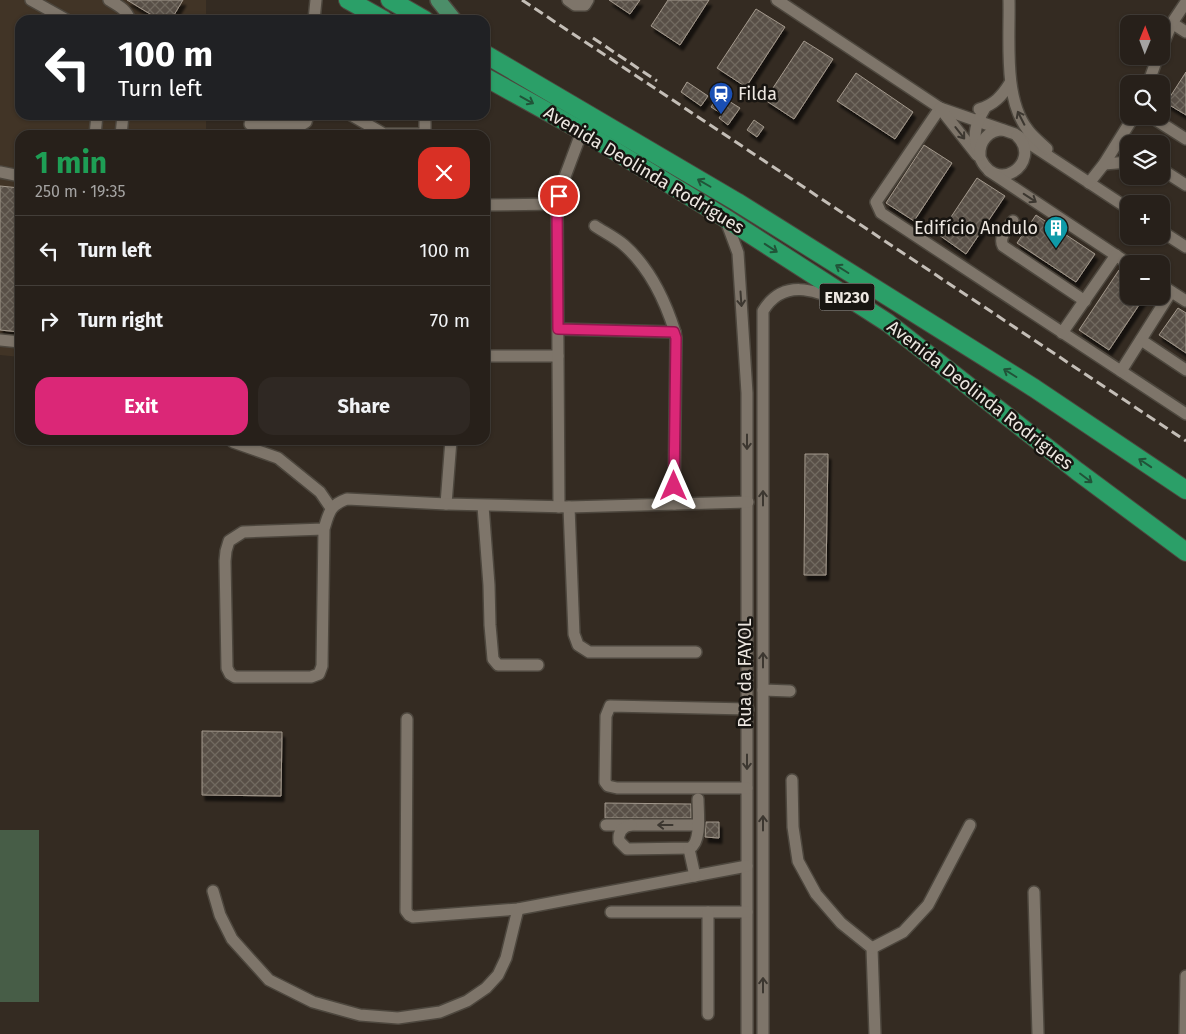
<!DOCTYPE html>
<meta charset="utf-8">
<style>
body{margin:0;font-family:"Fira Sans",sans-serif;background:#2f2823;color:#f1f3f6;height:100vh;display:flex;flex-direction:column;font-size:19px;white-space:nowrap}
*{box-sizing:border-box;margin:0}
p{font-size:16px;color:#a4a3a2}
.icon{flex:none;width:28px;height:28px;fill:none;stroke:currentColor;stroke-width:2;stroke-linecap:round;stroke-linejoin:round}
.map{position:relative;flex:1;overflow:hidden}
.drawer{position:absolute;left:15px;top:130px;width:475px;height:315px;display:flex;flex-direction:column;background:#27201a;border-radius:15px;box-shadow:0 1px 4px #0004,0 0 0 1px #433e39}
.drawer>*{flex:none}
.hud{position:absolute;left:15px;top:15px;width:475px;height:105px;border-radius:15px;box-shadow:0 1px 4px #0004,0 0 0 1px #433e39;background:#202124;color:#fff;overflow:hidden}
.needle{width:32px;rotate:1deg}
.buttons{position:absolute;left:1120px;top:15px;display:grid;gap:10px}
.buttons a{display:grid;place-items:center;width:50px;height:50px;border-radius:10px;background:#27201a;box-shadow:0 1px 4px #0004,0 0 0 1px #433e39;font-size:25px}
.pin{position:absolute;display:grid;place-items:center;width:42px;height:42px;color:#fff;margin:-21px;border:2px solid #fff;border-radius:50%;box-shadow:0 1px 5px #0007}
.me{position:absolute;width:55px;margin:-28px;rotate:0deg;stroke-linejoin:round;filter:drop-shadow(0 0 4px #0008)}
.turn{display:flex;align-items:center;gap:18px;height:105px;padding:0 20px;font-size:22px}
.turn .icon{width:65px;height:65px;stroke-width:2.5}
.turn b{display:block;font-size:35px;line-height:42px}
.round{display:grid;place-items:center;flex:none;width:52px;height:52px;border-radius:15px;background:#2f2823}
.summary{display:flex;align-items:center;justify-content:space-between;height:85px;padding:0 20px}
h1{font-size:30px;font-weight:700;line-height:38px;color:#1e9e55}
.primary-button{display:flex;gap:10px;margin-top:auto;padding:10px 20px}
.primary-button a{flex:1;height:58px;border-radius:15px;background:#db2777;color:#fff;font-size:20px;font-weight:700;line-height:58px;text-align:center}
.primary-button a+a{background:#2f2823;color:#f1f3f6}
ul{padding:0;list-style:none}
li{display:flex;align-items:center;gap:15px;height:70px;padding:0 20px;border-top:1px solid #433e39}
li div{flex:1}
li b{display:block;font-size:19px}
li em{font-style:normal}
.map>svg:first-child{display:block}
.built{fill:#413426}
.park{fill:#475d47}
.building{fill:url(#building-cross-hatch);stroke:#a3998d;filter:url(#shadow)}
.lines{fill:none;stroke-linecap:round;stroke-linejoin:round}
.minor-casing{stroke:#4d473e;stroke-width:14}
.major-casing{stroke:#4d473e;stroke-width:18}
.highway-casing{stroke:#4d473e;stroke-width:20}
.minor{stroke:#7e756a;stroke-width:11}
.major{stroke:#4c8e69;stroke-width:15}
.highway{stroke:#2b9f68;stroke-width:18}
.rail{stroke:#c4beb7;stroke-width:3;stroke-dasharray:10 5;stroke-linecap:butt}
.oneway{stroke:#215338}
.oneway2{stroke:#3c3730}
.route-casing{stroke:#8e194d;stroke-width:12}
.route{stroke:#db2777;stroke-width:9}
.labels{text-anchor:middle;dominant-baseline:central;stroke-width:5;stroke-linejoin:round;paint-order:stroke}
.shield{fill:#181511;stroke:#ada8a3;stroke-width:1}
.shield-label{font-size:16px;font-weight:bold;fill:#ede7e1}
.poi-label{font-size:18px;fill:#ede7e1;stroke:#181511;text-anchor:start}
.street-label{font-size:18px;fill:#ede7e1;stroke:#181511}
</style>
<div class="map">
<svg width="1186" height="1034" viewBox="0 0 1186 1034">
<defs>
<pattern id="building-cross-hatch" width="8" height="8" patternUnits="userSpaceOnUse" patternTransform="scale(1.25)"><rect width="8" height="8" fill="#595046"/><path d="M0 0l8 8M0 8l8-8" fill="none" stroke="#716960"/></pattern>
<filter id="shadow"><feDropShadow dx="3" dy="5.5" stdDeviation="1" flood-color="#0009"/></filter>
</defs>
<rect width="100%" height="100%" fill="#342b22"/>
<!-- built -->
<path class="built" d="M0 0H206V20H20V115H206V135H20V357L0 355Z"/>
<!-- park -->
<rect class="park" x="0" y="830" width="39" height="172"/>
<!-- building -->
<g class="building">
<path d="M127 0H183L171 20H160Z"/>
<path d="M609 0H640L630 14Z"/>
<path d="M668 0H709L680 45 651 26Z"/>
<path d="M756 9 785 27 746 87 717 68Z"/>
<path d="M804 41 833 59 794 119 765 100Z"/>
<path d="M1186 72V115L1166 103Z"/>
<path d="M856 73 913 112 895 139 837 101Z"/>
<path d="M687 82 708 96 701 106 681 92Z"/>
<path d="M719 95 740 108 728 125 719 118 722 114 711 107Z"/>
<path d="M754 120 764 127 757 137 747 130Z"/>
<path d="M924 145 952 163 914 221 886 203Z"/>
<path d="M977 178 1005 196 966 254 939 235Z"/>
<path d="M0 186 20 188V332L0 330Z"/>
<path d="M1036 215 1095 254 1076 282 1017 243Z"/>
<path d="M1119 270 1129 277V296H1145L1109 350 1079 330Z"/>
<path d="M1178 308 1186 313V353L1159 335Z"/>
<path d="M805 454H828L826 575H804Z"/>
<path d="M202 731 282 732 281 796 202 795Z"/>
<path d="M605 803 691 804V818H605Z"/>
<path d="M706 822H719V838L705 837Z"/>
</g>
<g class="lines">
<defs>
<g id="minor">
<path d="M31 0 67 20"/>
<path d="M109 0C119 6 126 9 130 20"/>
<path d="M568 0 575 5H585L588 0"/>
<path d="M777 0 940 108 1015 134 1129 209"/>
<path d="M1009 0C1010 38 1003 99 1028 130 1033 137 1041 143 1047 149"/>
<path d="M314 20 316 0"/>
<path d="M1172 23 1186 32"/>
<path d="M1161 49 1172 23 1186 2"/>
<path d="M1148 84 1158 56"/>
<path d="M940 108 876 202 881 213 1186 414"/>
<path d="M940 108 977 155"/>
<path d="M985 108C976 123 972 134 978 152 993 200 1044 162 1017 136"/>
<path d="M979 109C994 105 1002 96 1010 83"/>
<path d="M351 115 384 134H425"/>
<path d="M425 115V135"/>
<path d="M1150 116 1186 139"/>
<path d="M250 124H303L306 122 308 115"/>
<path d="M95 135 97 115"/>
<path d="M121 135 123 115"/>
<path d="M980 155C979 141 989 130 1003 130"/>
<path d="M1104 164 1129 162"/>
<path d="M1161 169 1186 185"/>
<path d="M989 171 1129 264"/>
<path d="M0 172 20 176"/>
<path d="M1089 183 1104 164 1134 116"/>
<path d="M485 205 557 204"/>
<path d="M725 218 738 253 747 393V1034"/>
<path d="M1013 221C1008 228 998 237 1003 246L1085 301"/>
<path d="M595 226C604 232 616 238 624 245 650 268 665 300 675 332L676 338 674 504"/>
<path d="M1161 231 1186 247"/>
<path d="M1161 285 1186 301"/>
<path d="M558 329 675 332"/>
<path d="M1062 333 1116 255"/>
<path d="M0 340 20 342"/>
<path d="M1141 340 1186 370"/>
<path d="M485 356H558"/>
<path d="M1121 371 1171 292"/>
<path d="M233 442 278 458 320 492 331 508"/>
<path d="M446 504 451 440"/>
<path d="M483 506 489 585 490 625 493 659 498 665H538"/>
<path d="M559 507 557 204 560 190 582 131"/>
<path d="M569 507 574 634 578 645 589 652H696"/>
<path d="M324 529 243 532 229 541 226 551 225 561 227 668 230 674 235 677H311L319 674 322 666 324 529C329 512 330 505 347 499L446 504 569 507 748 502"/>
<path d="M763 690 790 691"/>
<path d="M407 719 406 911 409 915 413 917 518 909 747 866"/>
<path d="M792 780 793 827 798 861 816 894 841 923 872 948 875 1034"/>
<path d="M747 788H617L608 786 605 782 606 716 610 706 748 709"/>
<path d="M606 825H698"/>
<path d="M631 825C622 827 618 832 619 841L627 849 690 848C702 842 698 812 698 799"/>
<path d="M689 849 695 876"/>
<path d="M213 891 220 915 232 939 269 980 313 1002 360 1015 398 1018 440 1012 467 1001 486 988 498 975 506 958 518 909"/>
<path d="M1034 892 1038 1034"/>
<path d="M611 912H747"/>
<path d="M708 912V1014"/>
<path d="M872 948 903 932 928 905 970 825"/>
<path d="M763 1034V311C783 278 815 290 843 302"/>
<path d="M1185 1034 1186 976"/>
</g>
<path id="major" d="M438 0 454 20"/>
<g id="highway">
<path d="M348 0 384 20"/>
<path d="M390 0 425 20"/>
<path d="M485 54 737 202 1034 388 1186 490"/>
<path d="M485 77 582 131 725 218 888 323 1077 471 1186 552"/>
</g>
</defs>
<!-- minor casing -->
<use href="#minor" class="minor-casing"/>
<!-- major casing -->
<use href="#major" class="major-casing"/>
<!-- highway casing -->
<use href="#highway" class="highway-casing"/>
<!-- minor -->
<use href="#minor" class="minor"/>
<!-- major -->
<use href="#major" class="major"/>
<!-- highway -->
<use href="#highway" class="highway"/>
<!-- rail -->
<g class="rail">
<path d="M522 0 1186 441"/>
<path d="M593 38 657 81"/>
</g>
</g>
<!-- one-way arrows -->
<defs><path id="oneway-shaft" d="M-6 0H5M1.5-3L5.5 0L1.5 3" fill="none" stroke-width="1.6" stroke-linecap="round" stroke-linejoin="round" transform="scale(1.25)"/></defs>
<g class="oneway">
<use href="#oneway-shaft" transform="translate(527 100) rotate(29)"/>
<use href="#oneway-shaft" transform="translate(704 183) rotate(-150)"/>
<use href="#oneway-shaft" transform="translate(771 248) rotate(33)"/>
<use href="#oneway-shaft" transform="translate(842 269) rotate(-148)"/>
<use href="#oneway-shaft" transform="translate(1010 373) rotate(-148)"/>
<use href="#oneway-shaft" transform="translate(1145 463) rotate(-146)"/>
<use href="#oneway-shaft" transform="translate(1086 478) rotate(37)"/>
</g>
<g class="oneway2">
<use href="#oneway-shaft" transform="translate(1021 118) rotate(-117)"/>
<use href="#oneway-shaft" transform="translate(960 133) rotate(52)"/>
<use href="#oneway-shaft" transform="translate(1030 198) rotate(33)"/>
<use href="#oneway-shaft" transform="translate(741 299) rotate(86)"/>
<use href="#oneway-shaft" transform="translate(747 442) rotate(90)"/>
<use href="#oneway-shaft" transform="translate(763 498) rotate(-90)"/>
<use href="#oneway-shaft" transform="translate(763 660) rotate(-90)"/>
<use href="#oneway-shaft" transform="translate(747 762) rotate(90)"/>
<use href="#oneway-shaft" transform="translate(763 823) rotate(-90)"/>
<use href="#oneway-shaft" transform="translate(665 825) rotate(180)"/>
<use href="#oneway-shaft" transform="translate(763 985) rotate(-90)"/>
</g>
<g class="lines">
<defs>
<path id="route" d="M559 196 557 204 558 329 674 332 676 338 674 486"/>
</defs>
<!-- route casing -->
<use href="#route" class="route-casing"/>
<!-- route -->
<use href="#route" class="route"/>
</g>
<!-- icons -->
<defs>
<symbol id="station-pin" viewBox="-11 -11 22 30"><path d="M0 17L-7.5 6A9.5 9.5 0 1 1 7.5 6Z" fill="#1a4fb4" stroke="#181511"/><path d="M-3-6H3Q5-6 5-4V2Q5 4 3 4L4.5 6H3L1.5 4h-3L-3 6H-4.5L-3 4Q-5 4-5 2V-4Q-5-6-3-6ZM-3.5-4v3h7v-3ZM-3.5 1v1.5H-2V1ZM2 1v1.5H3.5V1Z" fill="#fff"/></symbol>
<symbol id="building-pin" viewBox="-11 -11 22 30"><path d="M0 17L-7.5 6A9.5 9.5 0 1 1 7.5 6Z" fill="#0f9aa8" stroke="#181511"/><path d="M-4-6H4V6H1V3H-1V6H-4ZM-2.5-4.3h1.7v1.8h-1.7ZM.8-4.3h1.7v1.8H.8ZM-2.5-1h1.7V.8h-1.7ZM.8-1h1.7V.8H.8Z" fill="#fff"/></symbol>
</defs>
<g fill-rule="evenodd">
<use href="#station-pin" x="707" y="80" width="28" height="38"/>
<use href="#building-pin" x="1042" y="214" width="28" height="38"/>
</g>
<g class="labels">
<!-- shield labels -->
<rect class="shield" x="819.5" y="283.5" width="55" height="27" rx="4"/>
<g class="shield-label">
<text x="847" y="297">EN230</text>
</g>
<!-- poi labels -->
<g class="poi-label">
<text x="738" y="94">Filda</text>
<text x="1038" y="228" text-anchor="end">Edifício Andulo</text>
</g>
<!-- street labels -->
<g class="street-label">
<text transform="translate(644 170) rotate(31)">Avenida Deolinda Rodrigues</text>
<text transform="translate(980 395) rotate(38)">Avenida Deolinda Rodrigues</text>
<text transform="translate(745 673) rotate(-90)">Rua da FAYOL</text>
</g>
</g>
</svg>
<div class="buttons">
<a><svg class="needle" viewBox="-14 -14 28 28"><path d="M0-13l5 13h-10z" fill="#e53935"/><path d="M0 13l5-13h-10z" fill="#a4a3a2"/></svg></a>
<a><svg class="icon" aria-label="search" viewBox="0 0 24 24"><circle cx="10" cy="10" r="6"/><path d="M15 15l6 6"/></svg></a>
<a><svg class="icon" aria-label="layers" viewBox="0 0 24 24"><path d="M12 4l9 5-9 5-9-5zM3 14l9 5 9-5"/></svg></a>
<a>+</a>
<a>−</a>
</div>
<div class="pin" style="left:559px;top:196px;background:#d93025"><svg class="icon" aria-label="arrive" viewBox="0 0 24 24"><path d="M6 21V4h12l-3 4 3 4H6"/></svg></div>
<svg class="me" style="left:674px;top:486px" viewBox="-20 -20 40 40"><path d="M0-17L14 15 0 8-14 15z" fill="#db2777" stroke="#fff" stroke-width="4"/></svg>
<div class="hud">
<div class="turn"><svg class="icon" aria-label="left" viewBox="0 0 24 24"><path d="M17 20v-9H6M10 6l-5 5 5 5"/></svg><div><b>100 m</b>Turn left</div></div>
</div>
<section class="drawer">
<div class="summary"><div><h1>1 min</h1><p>250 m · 19:35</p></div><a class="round" style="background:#d93025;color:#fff"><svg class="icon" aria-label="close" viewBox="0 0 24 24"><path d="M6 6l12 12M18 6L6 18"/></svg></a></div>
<ul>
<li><svg class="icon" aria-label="left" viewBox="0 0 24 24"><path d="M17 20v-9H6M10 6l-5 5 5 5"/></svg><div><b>Turn left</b></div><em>100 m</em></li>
<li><svg class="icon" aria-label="right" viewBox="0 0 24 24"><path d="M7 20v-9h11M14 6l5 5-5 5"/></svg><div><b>Turn right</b></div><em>70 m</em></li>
</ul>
<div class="primary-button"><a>Exit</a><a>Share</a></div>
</section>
</div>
